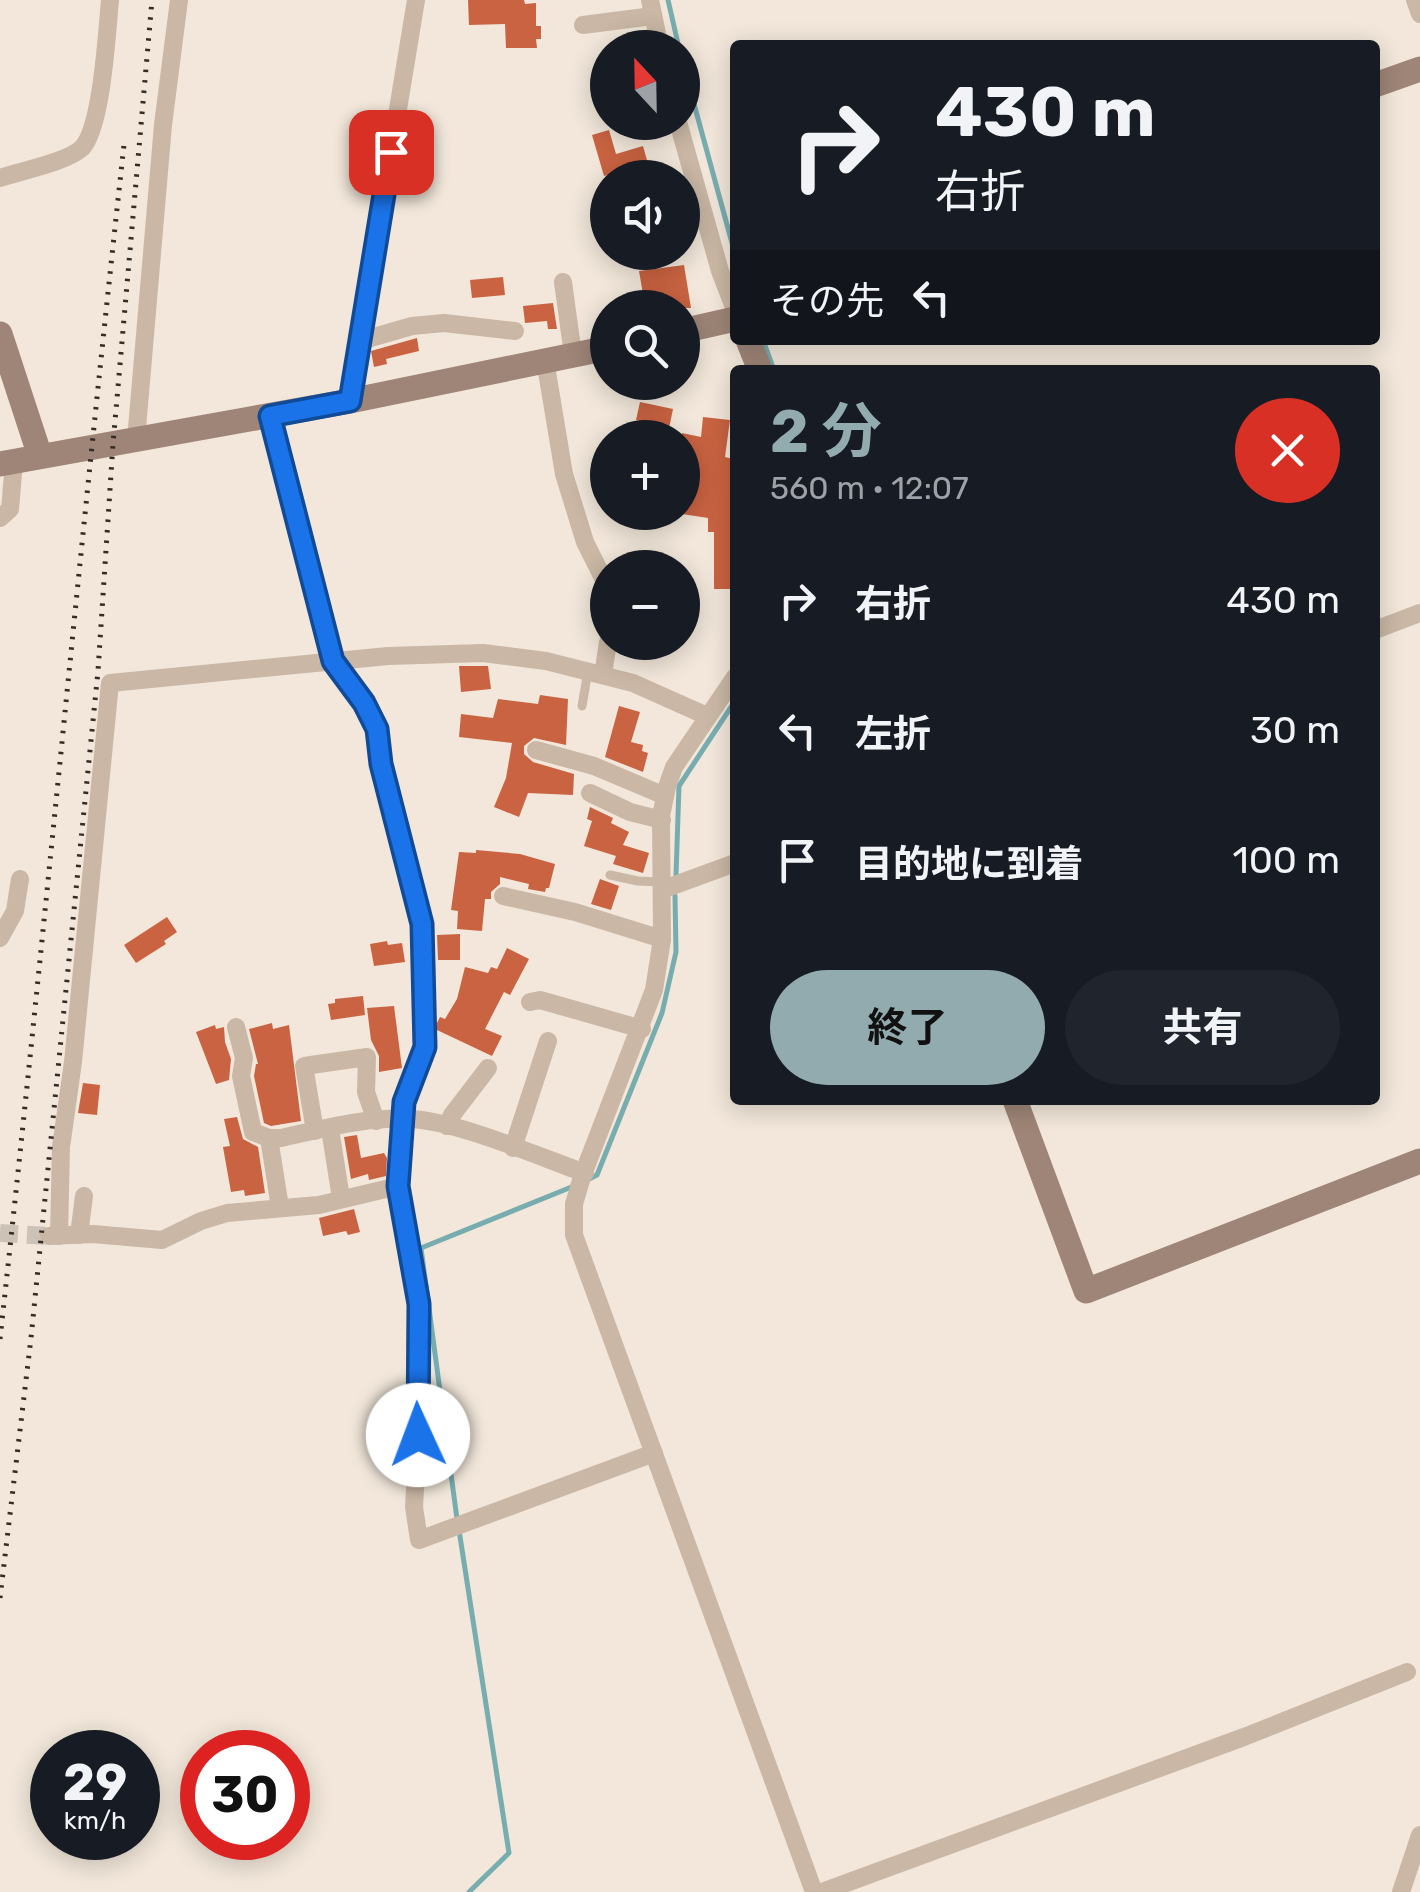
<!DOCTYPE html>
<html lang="ja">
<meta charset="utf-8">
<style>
body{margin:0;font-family:Rubik,"Noto Sans JP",sans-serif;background:#20242c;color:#f1f3f6;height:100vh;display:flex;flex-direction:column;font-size:38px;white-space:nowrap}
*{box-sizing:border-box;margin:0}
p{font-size:32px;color:#9ea1a6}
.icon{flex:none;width:55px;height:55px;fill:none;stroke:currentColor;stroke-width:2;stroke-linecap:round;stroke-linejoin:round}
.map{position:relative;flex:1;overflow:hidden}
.sheet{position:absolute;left:730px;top:365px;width:650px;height:740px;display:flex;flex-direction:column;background:#171b24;border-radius:10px;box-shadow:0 5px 25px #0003}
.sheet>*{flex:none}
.hud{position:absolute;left:730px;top:40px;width:650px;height:305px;border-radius:10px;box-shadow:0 5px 25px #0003;background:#171b24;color:#f1f3f6;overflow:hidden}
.needle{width:65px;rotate:338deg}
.tools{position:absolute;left:590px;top:30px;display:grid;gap:20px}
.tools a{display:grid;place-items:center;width:110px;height:110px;border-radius:50%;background:#171b24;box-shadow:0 5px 25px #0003;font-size:50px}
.speed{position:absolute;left:30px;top:1730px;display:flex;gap:20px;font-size:50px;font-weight:700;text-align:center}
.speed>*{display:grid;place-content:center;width:130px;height:130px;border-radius:50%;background:#171b24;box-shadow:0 5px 25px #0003;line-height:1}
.speed small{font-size:25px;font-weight:400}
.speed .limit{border:15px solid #d22;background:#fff;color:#111}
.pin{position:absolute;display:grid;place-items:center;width:85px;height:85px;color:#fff;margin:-42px;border-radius:20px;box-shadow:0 5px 15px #0006}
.me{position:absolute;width:110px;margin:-55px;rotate:358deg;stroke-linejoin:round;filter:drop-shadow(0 0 8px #0008)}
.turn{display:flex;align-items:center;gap:35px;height:210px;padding:0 40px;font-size:45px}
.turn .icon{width:130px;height:130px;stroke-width:2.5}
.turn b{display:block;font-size:70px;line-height:85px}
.then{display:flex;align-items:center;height:95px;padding:0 40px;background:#0003;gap:20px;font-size:38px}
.round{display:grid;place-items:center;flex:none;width:105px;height:105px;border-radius:52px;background:#20242c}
.head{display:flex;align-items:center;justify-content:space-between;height:170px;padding:0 40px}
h1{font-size:60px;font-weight:700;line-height:75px;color:#91abaf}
.action{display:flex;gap:20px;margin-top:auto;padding:20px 40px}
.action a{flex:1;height:115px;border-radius:60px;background:#91abaf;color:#111;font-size:40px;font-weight:700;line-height:115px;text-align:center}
.action a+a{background:#20242c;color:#f1f3f6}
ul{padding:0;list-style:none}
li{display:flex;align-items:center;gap:30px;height:130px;padding:0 40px}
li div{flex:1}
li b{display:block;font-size:38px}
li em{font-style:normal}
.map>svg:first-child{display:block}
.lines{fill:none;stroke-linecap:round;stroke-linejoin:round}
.stream{stroke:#78adb0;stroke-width:5}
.building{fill:#c96341}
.street-tunnel{stroke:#ccc2b6;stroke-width:18;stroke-dasharray:18 9;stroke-linecap:butt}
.lane{stroke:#cab7a5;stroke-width:9}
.street{stroke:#cab7a5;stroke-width:18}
.secondary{stroke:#9e8577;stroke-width:25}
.rail{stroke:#362c27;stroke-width:5;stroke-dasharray:2.5 8;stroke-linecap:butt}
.route-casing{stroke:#114b97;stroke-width:25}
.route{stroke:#1a73e8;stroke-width:18}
</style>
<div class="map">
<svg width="1420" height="1892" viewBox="0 0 1420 1892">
<rect width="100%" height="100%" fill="#f2e7da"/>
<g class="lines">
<!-- stream -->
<g class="stream">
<path d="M668 0 679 48"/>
<path d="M682 60 735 254"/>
<path d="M763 340 774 370"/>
<path d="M676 875 679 786 735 701"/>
<path d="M589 1179 597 1175 662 1013 676 952 675 896"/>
<path d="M457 1519 421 1248 574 1186"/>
<path d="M459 1530 509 1853 469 1892"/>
</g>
</g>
<!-- building -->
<g class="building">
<path d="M468 0H524L525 4 536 3V26H541V39H536L537 48H506L505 24 469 25Z"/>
<path d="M609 130 616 154 643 146 652 178H624L622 171 604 176 592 135Z"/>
<path d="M684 265 691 308H663L661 296 644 300 639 271Z"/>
<path d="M503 277 505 295 472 298 470 280Z"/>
<path d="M553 303 557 329H548L547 321 525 323 523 306Z"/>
<path d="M417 338 419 351 386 359 387 364 374 367 371 351Z"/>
<path d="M640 402 673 409 667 438 641 435 644 422 636 420Z"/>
<path d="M703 417 730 420 725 457 733 459 730 478 734 479 735 492V589H714V532H708V518L682 514V433L701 437Z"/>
<path d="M459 666H488L491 689 461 692Z"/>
<path d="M540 695 568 699 566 745 534 738 524 746V754L533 762 574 774 573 795 528 793 519 817 494 807 506 778 512 743 459 737 461 714 493 718 498 699 538 704Z"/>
<path d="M619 706 640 712 631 742 643 745 642 751 648 753 643 772 605 757Z"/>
<path d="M590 807 613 818 611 823 629 832 623 845 649 853 643 873 613 864 616 856 584 846 592 821 587 819Z"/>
<path d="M476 850 520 854 555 864 549 888H546L545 892 528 889 529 884 500 877V884L491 892V899H485L482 931 457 929 458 911 451 910 459 852 476 853Z"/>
<path d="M600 879 619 886 611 910 591 904Z"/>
<path d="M167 917 177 932 164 941 166 944 136 963 124 945Z"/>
<path d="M460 934V960H438L437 935Z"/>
<path d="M387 941 388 945 402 943 405 962 374 966 370 944Z"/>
<path d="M507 948 529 959 510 995 504 992 485 1029 502 1036 492 1056 437 1030V1023L440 1017 445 1019 457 999 465 967 488 973 491 967 497 969Z"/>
<path d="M363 996 365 1015 331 1020 328 1004 335 1003V999Z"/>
<path d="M394 1006 402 1068 379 1072V1056L371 1040 367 1008Z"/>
<path d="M272 1023 273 1029 289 1025 301 1121 271 1126 264 1123 254 1076 256 1064H258L249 1029Z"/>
<path d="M215 1025 216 1029 224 1027 225 1042 231 1059 229 1080 216 1084 196 1032Z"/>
<path d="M83 1083 100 1085 97 1115 78 1113Z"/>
<path d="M237 1117 243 1139 258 1147 265 1193 245 1196 244 1190 231 1192 223 1147 230 1146 224 1119Z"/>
<path d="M357 1135 361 1158 384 1153 387 1158 386 1176 369 1180 368 1174 351 1179 344 1137Z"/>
<path d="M354 1209 360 1232 348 1235 346 1231 323 1236 319 1218Z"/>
</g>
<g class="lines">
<!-- street-tunnel -->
<path class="street-tunnel" d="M0 1233 48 1236"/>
<!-- lane -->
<g class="lane">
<path d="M582 706 588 671"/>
<path d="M610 875 638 881 661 882"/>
</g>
<!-- street -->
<g class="street">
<path d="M650 0 660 48"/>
<path d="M1415 0 1420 14"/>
<path d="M583 25 653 16"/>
<path d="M678 122 720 271 735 310"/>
<path d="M0 178C21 171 67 162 82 148 102 127 107 31 110 0"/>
<path d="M563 282 573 355"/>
<path d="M360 341 412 326 444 323 515 331"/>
<path d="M545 360 564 474 585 542 608 588"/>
<path d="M350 401 416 0"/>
<path d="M136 440 163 125 179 0"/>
<path d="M0 518 10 509 14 462"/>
<path d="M1375 630 1420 613"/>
<path d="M603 675 608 642"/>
<path d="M735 677 674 767 667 787 661 816 662 939 654 990 582 1177 574 1204V1235L814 1892"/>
<path d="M536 750 594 766 665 796"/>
<path d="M590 793 630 812 662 820"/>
<path d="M664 889 735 863"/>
<path d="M503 896 575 912 662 939"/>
<path d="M0 938 15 911 20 879"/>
<path d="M530 1002 540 1000 642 1029"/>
<path d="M236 1027 244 1058 241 1076 253 1132 269 1138H281C322 1129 370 1116 413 1119 462 1123 537 1156 585 1173"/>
<path d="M447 1126 452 1115 488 1068"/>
<path d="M330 1129 341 1198"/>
<path d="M315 1131 304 1066 367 1057 366 1092 376 1121"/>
<path d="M269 1138 280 1207"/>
<path d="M513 1148 548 1041"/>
<path d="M398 1186 419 1304 418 1435 414 1507 419 1540 654 1453"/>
<path d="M79 1235 84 1196"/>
<path d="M49 1236 93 1234 162 1240 201 1221 227 1213 319 1205 398 1186 405 1102 425 1047 422 924 381 764 377 729 363 703 333 661 270 416"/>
<path d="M59 1236 61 1147 73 1062 110 683 388 656 483 653 546 661 633 683 707 716"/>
<path d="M822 1892 1244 1737 1407 1672"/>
<path d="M1401 1892 1420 1835"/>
</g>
<!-- secondary -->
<g class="secondary">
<path d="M1375 85 1420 69"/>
<path d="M682 331 735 319"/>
<path d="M0 334 40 456"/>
<path d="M748 340 760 370"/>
<path d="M0 464 350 401 608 348"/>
<path d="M1015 1100 1086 1291 1420 1161"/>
</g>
<!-- rail -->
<g class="rail">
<path d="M0 1339C44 941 80 543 124 145"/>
<path d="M0 1598 31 1338 98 671 113 444 152 0"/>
</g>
</g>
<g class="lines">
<defs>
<path id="route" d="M391 152 350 401 270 416 333 661 364 703 377 729 381 764 422 924 425 1047 404 1102 398 1186 419 1304 418 1435"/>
</defs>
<!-- route casing -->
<use href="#route" class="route-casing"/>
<!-- route -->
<use href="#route" class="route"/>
</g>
</svg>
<div class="tools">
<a><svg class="needle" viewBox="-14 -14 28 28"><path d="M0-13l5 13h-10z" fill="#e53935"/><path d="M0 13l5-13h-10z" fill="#9ea1a6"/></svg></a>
<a><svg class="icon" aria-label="sound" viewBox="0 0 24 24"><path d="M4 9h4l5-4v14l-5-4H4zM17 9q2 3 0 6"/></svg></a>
<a><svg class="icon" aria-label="search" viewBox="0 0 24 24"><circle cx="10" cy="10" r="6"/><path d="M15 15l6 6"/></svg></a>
<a>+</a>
<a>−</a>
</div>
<div class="speed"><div>29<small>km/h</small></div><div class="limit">30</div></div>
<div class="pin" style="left:391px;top:152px;background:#d93025"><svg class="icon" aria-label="arrive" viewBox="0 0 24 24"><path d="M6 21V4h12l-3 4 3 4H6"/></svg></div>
<svg class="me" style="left:418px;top:1435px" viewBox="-20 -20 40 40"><circle r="19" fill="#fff"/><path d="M0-13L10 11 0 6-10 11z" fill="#1a73e8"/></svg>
<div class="hud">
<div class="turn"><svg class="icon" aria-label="right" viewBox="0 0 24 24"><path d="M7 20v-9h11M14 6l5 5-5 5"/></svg><div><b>430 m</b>右折</div></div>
<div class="then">その先<svg class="icon" aria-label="left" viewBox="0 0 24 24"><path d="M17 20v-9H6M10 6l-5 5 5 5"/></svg></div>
</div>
<section class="sheet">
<div class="head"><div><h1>2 分</h1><p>560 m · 12:07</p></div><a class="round" style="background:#d93025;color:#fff"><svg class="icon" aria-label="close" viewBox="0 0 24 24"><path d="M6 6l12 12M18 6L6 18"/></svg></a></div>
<ul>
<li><svg class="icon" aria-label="right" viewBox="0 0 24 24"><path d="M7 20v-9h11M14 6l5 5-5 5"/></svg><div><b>右折</b></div><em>430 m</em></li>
<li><svg class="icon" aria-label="left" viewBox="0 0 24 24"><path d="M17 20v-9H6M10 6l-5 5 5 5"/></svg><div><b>左折</b></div><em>30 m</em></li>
<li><svg class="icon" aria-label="arrive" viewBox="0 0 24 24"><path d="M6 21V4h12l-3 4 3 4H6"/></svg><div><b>目的地に到着</b></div><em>100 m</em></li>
</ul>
<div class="action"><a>終了</a><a>共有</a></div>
</section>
</div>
